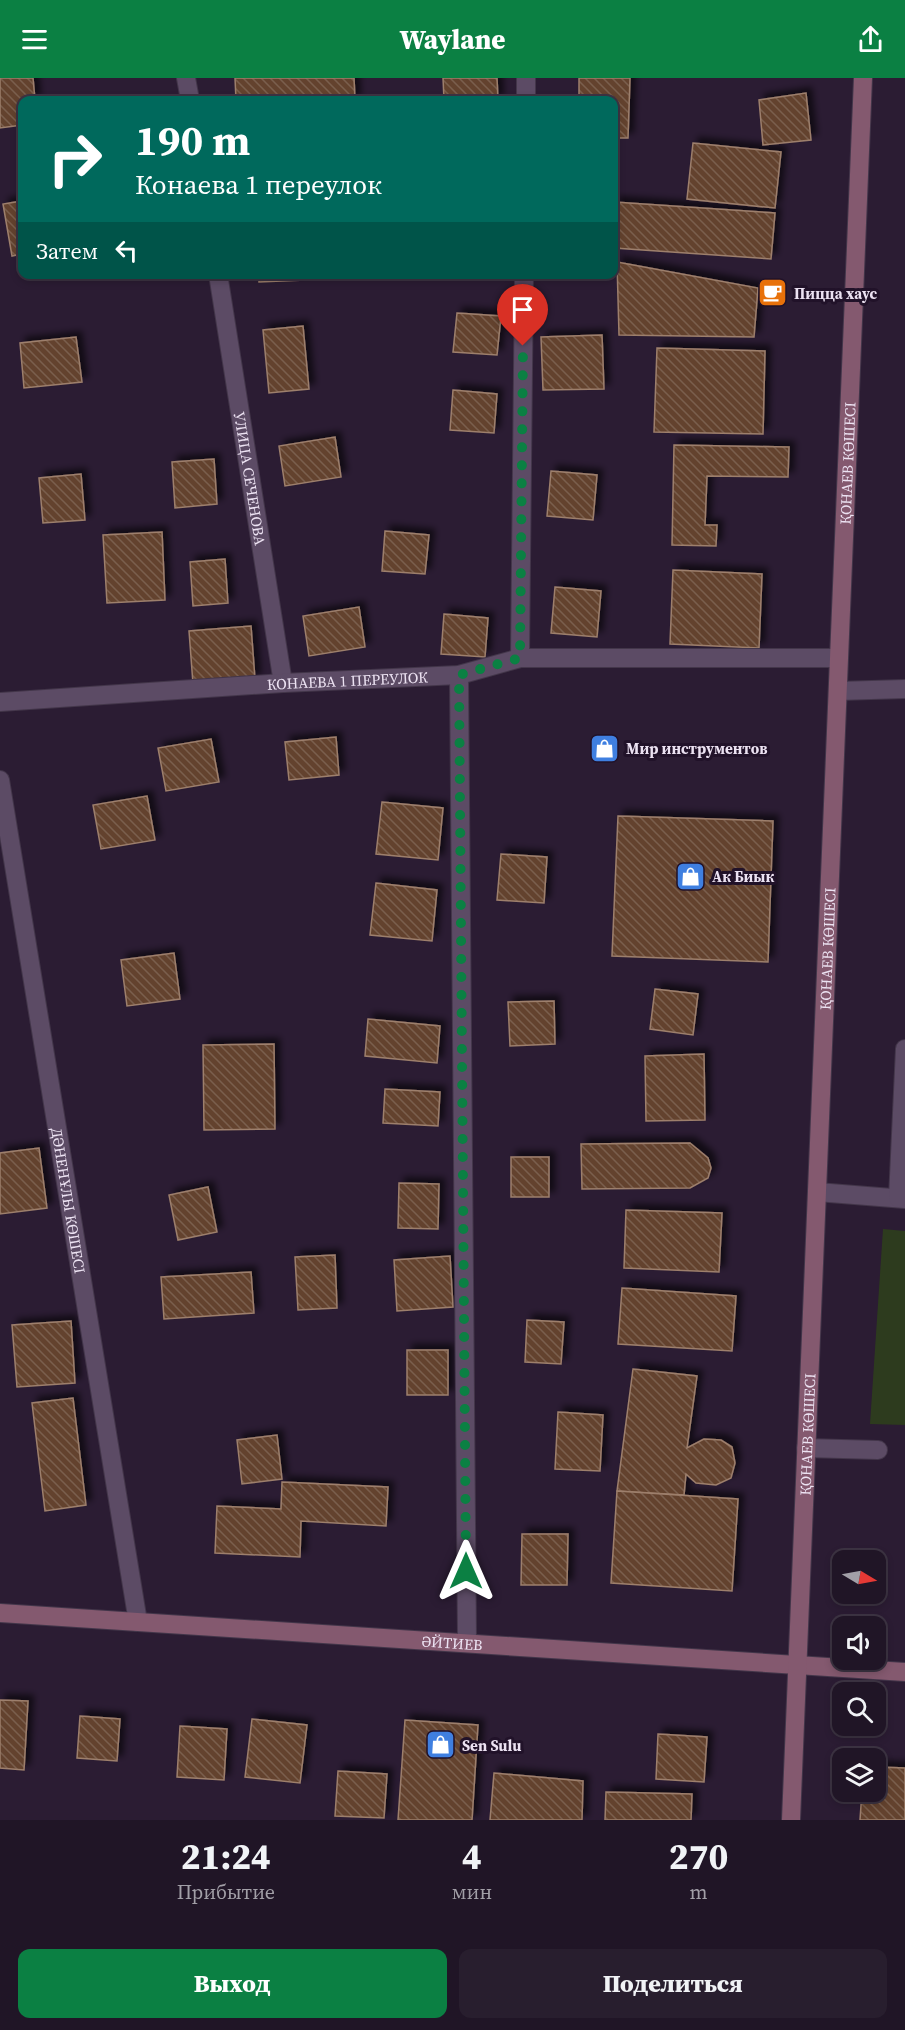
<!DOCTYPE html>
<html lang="ru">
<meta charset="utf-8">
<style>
body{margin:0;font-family:"Source Serif 4",serif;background:#281e2e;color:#f1f3f6;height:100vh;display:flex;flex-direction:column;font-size:22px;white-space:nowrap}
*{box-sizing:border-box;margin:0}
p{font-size:20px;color:#a29fa7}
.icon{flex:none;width:33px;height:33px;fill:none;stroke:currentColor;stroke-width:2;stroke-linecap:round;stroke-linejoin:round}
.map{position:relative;height:1742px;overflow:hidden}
.details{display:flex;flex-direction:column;background:#201526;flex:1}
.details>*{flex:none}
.banner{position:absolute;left:18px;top:18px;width:600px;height:183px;border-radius:12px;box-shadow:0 3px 9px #0003,0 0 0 2px #3d3443;background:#00695c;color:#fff;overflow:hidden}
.needle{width:39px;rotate:100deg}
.fabs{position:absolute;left:832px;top:1472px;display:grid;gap:12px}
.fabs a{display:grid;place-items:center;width:54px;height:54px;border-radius:12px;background:#201526;box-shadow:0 3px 9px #0003,0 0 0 2px #3d3443;font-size:30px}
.pin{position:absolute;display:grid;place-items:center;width:51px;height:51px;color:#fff;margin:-62px -26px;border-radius:50% 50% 50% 0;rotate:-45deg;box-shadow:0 0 6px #0007}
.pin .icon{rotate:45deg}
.me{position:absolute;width:66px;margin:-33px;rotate:0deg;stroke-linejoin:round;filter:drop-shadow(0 0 4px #0008)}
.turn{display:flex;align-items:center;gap:21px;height:126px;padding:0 18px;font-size:27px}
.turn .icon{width:78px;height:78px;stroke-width:2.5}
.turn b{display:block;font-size:42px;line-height:51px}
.then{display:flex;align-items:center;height:57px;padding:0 18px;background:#0003;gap:12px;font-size:22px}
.eta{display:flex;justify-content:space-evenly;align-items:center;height:102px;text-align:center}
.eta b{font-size:36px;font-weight:800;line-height:42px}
.primary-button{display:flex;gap:12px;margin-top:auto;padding:12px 18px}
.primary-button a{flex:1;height:69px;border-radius:12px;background:#0b8043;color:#fff;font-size:24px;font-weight:800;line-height:69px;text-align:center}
.primary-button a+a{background:#281e2e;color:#f1f3f6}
header{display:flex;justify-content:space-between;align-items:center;height:78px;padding:0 18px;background:#0b8043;color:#fff;font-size:27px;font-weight:800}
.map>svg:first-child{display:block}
.green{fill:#2d3b1e}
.building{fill:url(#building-back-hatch);stroke:#9d7f6c;stroke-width:1.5;filter:url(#shadow)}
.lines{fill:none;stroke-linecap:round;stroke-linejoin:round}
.lane-casing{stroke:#43364a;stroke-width:20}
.street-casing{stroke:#43364a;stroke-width:20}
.secondary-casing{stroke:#43364a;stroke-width:20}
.lane{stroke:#5c4b65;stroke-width:18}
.street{stroke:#5c4b65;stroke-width:18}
.secondary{stroke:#84596f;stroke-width:18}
.route{stroke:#0b8043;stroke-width:10;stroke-dasharray:0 18}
.labels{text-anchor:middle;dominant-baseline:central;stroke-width:6;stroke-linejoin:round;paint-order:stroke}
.poi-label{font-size:15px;font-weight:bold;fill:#ece2f2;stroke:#211229;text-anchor:start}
.street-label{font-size:15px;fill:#ece2f2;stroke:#211229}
</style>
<header><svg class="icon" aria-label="menu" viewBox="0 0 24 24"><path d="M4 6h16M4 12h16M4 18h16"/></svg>Waylane<svg class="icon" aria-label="share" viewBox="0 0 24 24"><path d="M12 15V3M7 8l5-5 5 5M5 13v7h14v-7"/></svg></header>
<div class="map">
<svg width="905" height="1742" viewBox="0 0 905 1742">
<defs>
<pattern id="building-back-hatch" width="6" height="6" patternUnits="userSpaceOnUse" patternTransform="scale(1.5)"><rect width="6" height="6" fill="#64432e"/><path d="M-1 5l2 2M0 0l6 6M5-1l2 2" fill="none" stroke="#7a5e4d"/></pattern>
<filter id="shadow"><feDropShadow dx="5.5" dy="-5.5" stdDeviation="3" flood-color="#0009"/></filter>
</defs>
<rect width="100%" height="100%" fill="#2b1c33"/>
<!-- green -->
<path class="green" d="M883 1151 905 1153V1347L870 1346Z"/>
<!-- building -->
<g class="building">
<path d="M0 0H33L35 22H22V47L0 50Z"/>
<path d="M235 0H354L355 22H236Z"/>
<path d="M443 0H497L498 22H444Z"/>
<path d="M579 0H630L628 60H614V22H579Z"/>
<path d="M806 15 811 62 763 67 759 22Z"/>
<path d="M693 65 781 74 775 130 687 121Z"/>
<path d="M22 123V176L12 178 3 126Z"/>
<path d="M614 124 775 135 771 181 614 170Z"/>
<path d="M617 184 758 210 754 259 619 257Z"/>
<path d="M139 196H176V198L140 201Z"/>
<path d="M259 196H304L305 202 259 204Z"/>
<path d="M457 235 501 238 497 277 453 274Z"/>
<path d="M303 248 309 311 269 315 263 252Z"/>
<path d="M602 257 604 311 543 312 541 259Z"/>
<path d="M76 259 82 304 24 310 20 265Z"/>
<path d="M657 270 765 273 763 356 654 354Z"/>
<path d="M453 312 497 316 494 355 450 352Z"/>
<path d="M335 359 341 399 285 408 279 368Z"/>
<path d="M674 367 789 369 788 399 707 398 705 447H717L716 468 672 467Z"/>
<path d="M214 381 217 426 175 430 172 384Z"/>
<path d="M551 393 597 397 593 442 547 438Z"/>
<path d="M81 396 85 442 43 445 39 400Z"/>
<path d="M385 453 429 457 425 496 382 493Z"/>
<path d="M162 454 165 522 107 525 103 457Z"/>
<path d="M225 481 228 525 193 528 190 484Z"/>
<path d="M673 492 762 496 759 570 670 566Z"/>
<path d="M555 509 601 513 597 559 551 555Z"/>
<path d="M359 529 365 569 309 578 303 538Z"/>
<path d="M444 536 488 540 485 579 441 576Z"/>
<path d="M251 548 255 601 193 606 189 553Z"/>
<path d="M336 659 339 697 289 702 285 664Z"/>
<path d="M211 661 219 704 166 713 158 670Z"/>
<path d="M147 718 155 762 101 771 93 727Z"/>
<path d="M382 724 443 730 438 782 376 776Z"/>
<path d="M618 738 773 743 768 884 612 878Z"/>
<path d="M501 776 547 779 544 825 497 822Z"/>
<path d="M376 805 437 812 432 863 370 857Z"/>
<path d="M174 875 180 921 127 928 121 882Z"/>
<path d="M655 911 698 916 693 957 650 951Z"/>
<path d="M554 923 555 966 510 968 508 924Z"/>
<path d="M368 941 440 948 437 985 365 978Z"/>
<path d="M274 966 275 1051 204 1052 203 967Z"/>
<path d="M704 976 705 1042 646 1043 645 978Z"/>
<path d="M385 1011 440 1014 438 1048 383 1045Z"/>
<path d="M690 1065 708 1080 711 1090 708 1100 690 1110 582 1111 581 1066Z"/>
<path d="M39 1070 47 1130 0 1136V1075Z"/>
<rect x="511" y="1079" width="38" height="40"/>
<path d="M399 1105 439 1106 438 1151 398 1150Z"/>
<path d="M208 1109 217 1154 178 1162 169 1117Z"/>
<path d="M626 1132 722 1135 719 1194 624 1190Z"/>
<path d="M335 1177 337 1230 298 1232 295 1179Z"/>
<path d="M450 1178 453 1229 397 1233 394 1182Z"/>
<path d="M251 1194 254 1235 164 1241 161 1199Z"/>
<path d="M622 1210 736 1218 732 1273 618 1266Z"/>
<path d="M527 1242 564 1244 561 1286 525 1284Z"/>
<path d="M71 1243 75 1305 17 1309 12 1247Z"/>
<rect x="407" y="1272" width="41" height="45"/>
<path d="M633 1291 697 1298 687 1370 704 1361 721 1362 732 1369 735 1385 731 1400 716 1407 696 1405 686 1396 684 1417 617 1413Z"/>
<path d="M73 1320 86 1427 45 1433 32 1325Z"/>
<path d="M558 1334 603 1337 600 1393 555 1391Z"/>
<path d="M277 1357 282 1401 242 1406 237 1362Z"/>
<path d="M282 1404 388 1409 386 1448 301 1443 300 1479 215 1475 217 1428 281 1431Z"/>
<path d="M617 1413 738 1421 732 1513 611 1505Z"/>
<path d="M522 1456H568L567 1507H521Z"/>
<path d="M0 1622 28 1623 24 1692 0 1690Z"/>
<path d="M80 1638 120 1641 117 1683 77 1680Z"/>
<path d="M252 1641 307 1647 300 1705 245 1699Z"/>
<path d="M405 1642 478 1647 472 1742H398Z"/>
<path d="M180 1648 227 1651 224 1702 177 1699Z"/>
<path d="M658 1656 707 1659 704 1704 656 1701Z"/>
<path d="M876 1689 905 1690V1742H860L862 1713H876Z"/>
<path d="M338 1693 387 1696 384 1740 335 1738Z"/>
<path d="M494 1695 583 1703 582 1742H490Z"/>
<path d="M606 1714 692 1716 691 1742H605Z"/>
</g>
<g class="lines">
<defs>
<g id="lane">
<path d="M838 613 905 611"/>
<path d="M817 1114 905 1121"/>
<path d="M898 1120 905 971"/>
<path d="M806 1370 878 1372"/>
</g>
<g id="street">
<path d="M186 0 190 22"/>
<path d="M526 22V0"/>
<path id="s1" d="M218 196 283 605"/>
<path d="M520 580 524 196"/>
<path d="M459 597 467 1564"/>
<path id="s2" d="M0 624 283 605 459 597 520 580H837"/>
<path id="s3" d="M0 702 138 1544"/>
</g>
<g id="secondary">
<path id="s4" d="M0 1535 905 1594"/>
<path id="s5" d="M791 1742 863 0"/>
</g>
</defs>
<!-- lane casing -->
<use href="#lane" class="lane-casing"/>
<!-- street casing -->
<use href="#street" class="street-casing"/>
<!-- secondary casing -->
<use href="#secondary" class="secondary-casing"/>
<!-- lane -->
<use href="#lane" class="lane"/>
<!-- street -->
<use href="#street" class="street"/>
<!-- secondary -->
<use href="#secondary" class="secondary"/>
</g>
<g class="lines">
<!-- route -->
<path class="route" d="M466 1493 459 597 520 580 523 268"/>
</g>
<!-- icons -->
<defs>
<symbol id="cafe-square" viewBox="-11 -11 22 22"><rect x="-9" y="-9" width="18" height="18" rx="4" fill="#e8710a" stroke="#211229"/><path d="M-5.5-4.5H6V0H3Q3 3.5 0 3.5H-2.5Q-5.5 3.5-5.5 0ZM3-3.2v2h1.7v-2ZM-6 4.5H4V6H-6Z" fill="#fff"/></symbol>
<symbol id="shop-square" viewBox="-11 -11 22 22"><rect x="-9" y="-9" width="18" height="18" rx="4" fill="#3f7fe0" stroke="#211229"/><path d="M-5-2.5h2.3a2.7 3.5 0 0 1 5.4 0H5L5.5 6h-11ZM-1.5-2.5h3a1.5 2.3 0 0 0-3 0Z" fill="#fff"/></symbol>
</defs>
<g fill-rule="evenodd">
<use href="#cafe-square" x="756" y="198" width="33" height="33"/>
<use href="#shop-square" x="588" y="654" width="33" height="33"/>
<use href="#shop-square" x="674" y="782" width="33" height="33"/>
<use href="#shop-square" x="424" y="1650" width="33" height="33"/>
</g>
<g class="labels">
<!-- poi labels -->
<g class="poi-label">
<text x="794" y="215">Пицца хаус</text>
<text x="626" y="670">Мир инструментов</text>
<text x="712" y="798">Ак Биык</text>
<text x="462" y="1667">Sen Sulu</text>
</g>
<!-- street labels -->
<g class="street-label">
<text stroke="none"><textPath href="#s5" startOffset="1358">ҚОНАЕВ КӨШЕСІ</textPath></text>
<text stroke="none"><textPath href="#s1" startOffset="207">УЛИЦА СЕЧЕНОВА</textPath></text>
<text stroke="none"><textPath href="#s2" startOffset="348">КОНАЕВА 1 ПЕРЕУЛОК</textPath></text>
<text stroke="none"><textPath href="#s5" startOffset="872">ҚОНАЕВ КӨШЕСІ</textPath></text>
<text stroke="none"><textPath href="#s3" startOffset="426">ДӘНЕНҰЛЫ КӨШЕСІ</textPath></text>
<text stroke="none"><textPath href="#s5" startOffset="386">ҚОНАЕВ КӨШЕСІ</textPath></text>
<text stroke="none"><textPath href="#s4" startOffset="453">ӘЙТИЕВ</textPath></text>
</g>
</g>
</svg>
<div class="fabs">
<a><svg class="needle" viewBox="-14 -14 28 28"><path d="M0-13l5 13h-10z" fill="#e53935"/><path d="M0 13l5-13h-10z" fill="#a29fa7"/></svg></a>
<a><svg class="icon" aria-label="sound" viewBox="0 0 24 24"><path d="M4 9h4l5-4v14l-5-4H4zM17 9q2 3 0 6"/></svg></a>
<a><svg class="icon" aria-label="search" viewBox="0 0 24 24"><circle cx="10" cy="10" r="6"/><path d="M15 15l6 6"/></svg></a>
<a><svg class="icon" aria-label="layers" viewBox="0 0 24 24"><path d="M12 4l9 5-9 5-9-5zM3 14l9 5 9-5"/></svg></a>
</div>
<div class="pin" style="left:523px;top:268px;background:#d93025"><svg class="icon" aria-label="arrive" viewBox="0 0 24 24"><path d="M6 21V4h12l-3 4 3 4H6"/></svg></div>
<svg class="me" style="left:466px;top:1493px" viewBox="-20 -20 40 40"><path d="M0-17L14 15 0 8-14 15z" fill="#0b8043" stroke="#fff" stroke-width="4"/></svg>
<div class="banner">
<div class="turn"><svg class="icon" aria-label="right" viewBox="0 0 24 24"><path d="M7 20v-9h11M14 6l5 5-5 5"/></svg><div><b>190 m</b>Конаева 1 переулок</div></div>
<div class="then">Затем<svg class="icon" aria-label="left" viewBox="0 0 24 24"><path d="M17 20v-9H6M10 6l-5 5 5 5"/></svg></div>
</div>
</div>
<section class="details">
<div class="eta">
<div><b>21:24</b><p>Прибытие</p></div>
<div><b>4</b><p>мин</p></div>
<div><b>270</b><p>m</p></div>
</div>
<div class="primary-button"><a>Выход</a><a>Поделиться</a></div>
</section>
